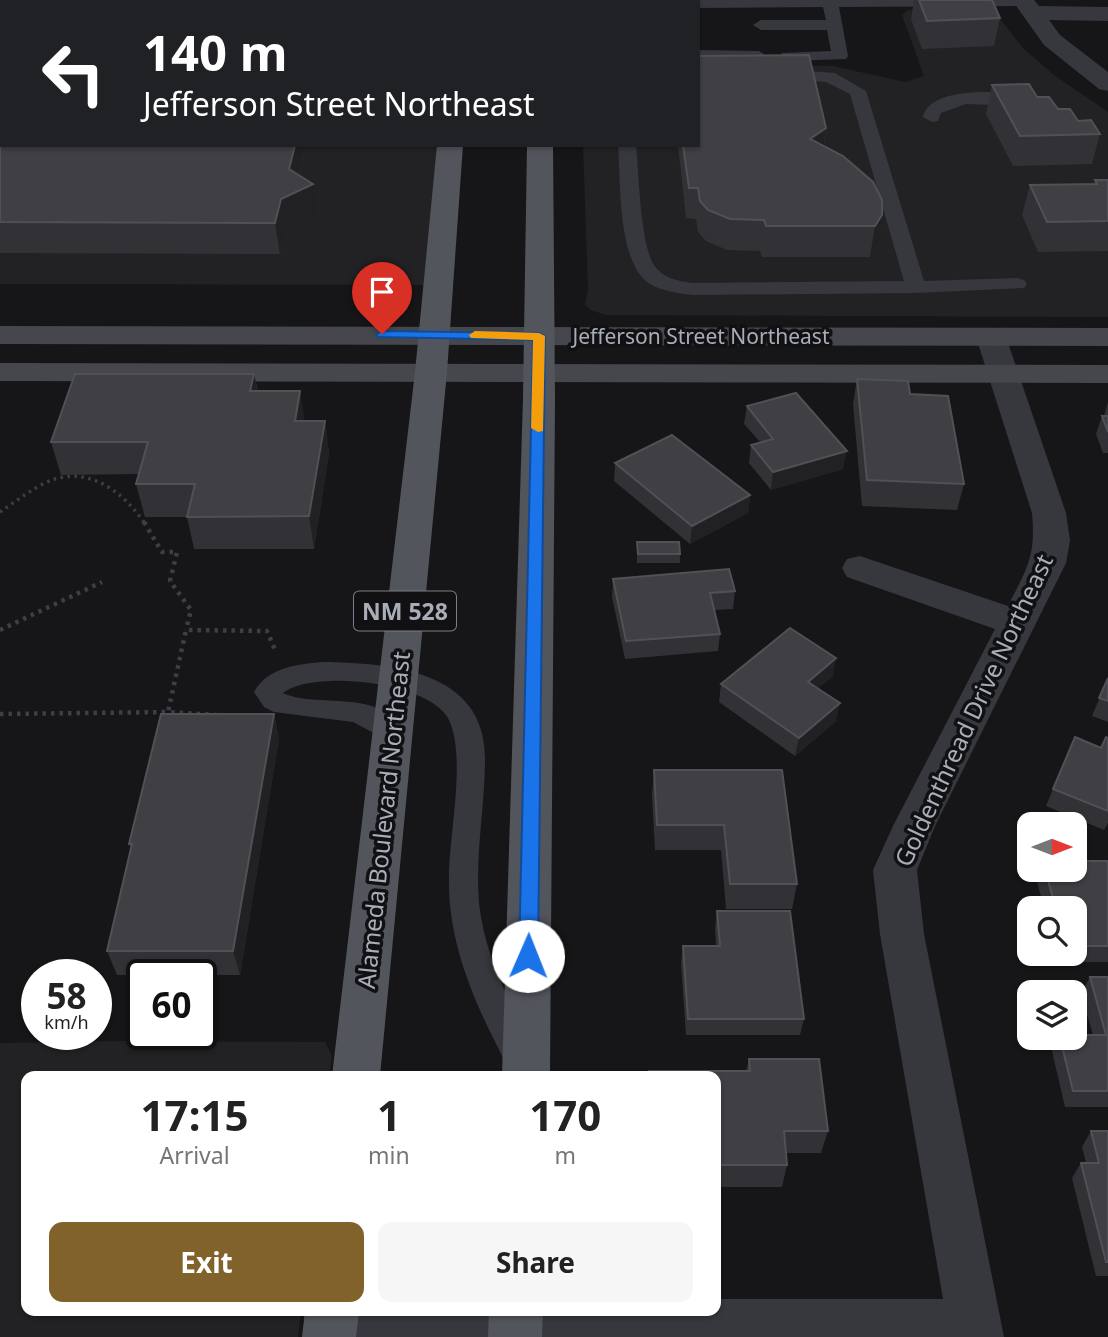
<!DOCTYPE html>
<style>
body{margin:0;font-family:"Noto Sans",sans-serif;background:#f6f6f6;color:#222;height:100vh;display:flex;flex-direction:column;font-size:26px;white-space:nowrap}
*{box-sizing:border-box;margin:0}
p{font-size:23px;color:#767676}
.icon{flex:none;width:38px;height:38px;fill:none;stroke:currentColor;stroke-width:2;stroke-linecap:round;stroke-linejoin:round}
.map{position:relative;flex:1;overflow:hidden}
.drawer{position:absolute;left:21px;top:1071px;width:700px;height:245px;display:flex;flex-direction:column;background:#fff;border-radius:14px;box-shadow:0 2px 5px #0004}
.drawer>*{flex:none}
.top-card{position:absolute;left:0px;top:0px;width:700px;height:147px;box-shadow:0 2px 5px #0004;background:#202124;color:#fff;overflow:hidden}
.needle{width:46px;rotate:90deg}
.fabs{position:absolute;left:1017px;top:812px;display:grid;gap:14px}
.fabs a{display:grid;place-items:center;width:70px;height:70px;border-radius:14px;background:#fff;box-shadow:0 2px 5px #0004;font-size:35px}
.speed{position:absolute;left:21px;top:959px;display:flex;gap:14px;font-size:35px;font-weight:700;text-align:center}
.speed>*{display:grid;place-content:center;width:91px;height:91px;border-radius:50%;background:#fff;box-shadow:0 2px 5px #0004;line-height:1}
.speed small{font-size:18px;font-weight:400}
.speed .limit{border:4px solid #111;border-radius:10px;background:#fff;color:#111}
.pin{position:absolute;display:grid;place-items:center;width:60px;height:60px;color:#fff;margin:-72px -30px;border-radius:50% 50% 50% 0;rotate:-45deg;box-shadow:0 0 7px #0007}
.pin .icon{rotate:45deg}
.me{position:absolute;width:77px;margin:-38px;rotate:1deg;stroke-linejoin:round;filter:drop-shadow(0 0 5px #0008)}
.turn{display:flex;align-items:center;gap:24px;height:147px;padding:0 28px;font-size:32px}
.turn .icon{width:91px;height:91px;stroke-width:2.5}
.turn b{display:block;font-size:49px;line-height:60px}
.eta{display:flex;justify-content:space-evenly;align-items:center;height:119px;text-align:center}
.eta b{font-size:42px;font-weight:700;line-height:49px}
.action{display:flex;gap:14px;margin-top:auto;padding:14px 28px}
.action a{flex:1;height:80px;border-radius:14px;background:#80622a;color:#fff;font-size:28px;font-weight:700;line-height:80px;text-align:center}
.action a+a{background:#f6f6f6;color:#222}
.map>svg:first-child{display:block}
.built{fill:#222225}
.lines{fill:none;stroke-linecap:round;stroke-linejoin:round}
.path-far1{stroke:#3d3f44;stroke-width:3.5;stroke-dasharray:2.5 4.5;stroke-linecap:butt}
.path{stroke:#3d3f44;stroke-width:4.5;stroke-dasharray:3.5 5;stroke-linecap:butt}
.lane{fill:#37383d;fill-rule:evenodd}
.street{fill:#37383d;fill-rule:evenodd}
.secondary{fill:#45474d;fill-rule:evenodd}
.primary{fill:#53555c;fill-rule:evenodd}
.wall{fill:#323236;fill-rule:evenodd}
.shaded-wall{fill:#212124}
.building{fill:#3f3f44;stroke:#4f5156;stroke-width:2}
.route{fill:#1a73e8;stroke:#114b97;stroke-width:2}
.slow{fill:#f59e0b}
.labels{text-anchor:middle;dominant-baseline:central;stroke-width:7;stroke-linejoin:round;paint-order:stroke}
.far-street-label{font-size:21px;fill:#a8adb8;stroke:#111113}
.shield{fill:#111113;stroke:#7b7e86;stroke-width:2}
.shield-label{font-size:23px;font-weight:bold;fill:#a8adb8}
.street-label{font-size:24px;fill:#a8adb8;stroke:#111113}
</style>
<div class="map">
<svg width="1108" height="1337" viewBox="0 0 1108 1337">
<rect width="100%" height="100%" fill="#161618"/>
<!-- built -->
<g class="built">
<path d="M0 0H459L2 2V145H446L433 285 0 284Z"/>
<path d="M992 9 1023 48 1054 75 1108 112V317L606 315 591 310 585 305 588 289 583 145H698V66H833L905 82 924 76 902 15 908 10Z"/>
<path d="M125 1041 325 1042 332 1056 329 1076H26V1311H301L298 1337H0V1043Z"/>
</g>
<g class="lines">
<!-- path-far1 -->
<path class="path-far1" d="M0 512C15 502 30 490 47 482 88 464 124 492 145 524"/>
<!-- path -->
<g class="path">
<path d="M144 522 162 552H177L170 581 191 610 186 630"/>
<path d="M0 630 102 582"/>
<path d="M0 714 168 712"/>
<path d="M217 715 168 712 186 630 267 631 275 650"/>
</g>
<!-- lane -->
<g class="lane">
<path d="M0 0 7 2H2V10Z"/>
<path d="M692 0H1031L1032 1 1024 6 839 7 848 56 846 59 788 61 782 59 780 56 782 53 831 51 827 30H761L753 25 761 20H826L823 7 698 8V2H691Z"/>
<path d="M698 50 759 51 767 56 759 61 698 60Z"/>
<path d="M779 69 835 73 866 91 924 281 1017 278 1024 280 1027 284 1024 288 916 293 692 295C678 293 662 291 650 284 617 264 621 181 618 145H636C639 172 640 253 657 269 666 279 679 281 692 283L904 281 850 94 826 82 773 78 771 74 773 70Z"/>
<path d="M990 92 1025 96 1034 101 1025 106 966 104 941 113 938 121 932 122 923 117C928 93 971 92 990 92Z"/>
<path d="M322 662C390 663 485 670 485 758 485 807 475 854 479 903 485 960 513 1006 536 1057L532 1067 520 1072 508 1067C478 1010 449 949 449 883 448 837 467 759 449 720 431 681 313 669 283 693 316 709 380 687 405 732L401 739 391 742 353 722 274 712 264 707 254 692C267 668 297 664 322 662Z"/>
</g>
<!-- street -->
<g class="street">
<path d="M1012 0H1034L1039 6 1108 7V21L1049 20 1060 35 1108 72V91L1099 89 1044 45Z"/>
<path d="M991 328 1002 331 1006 337 1066 513 1070 541 1066 563 935 826 917 870 924 934 1004 1337H312L304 1318 307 1311H716V1299H943L880 934 873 870 893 826 995 629 847 577 842 568 847 559 860 556 1008 606C1027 568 1036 557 1032 513L976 337 980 331Z"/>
</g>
<!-- secondary -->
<g class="secondary">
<path d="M0 326 1108 328V346L0 344Z"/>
<path d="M0 363 1108 365V383L0 381Z"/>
</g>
<!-- primary -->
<g class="primary">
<rect x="454" y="0" width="22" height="2"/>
<rect x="530" y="0" width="22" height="2"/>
<path d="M437 145H463L447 372 380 1076H332L415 372Z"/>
<path d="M527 145H553L555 398 550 1076H502L523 398Z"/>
<path d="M305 1311H359L356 1337H302Z"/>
<path d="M489 1311H543L542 1337H488Z"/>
</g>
</g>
<!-- wall -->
<g class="wall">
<path d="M914 0H992L1000 18 994 46 922 49 911 19Z"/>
<path d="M0 39 2 145H305L299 175 317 215 286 230 280 254 0 253Z"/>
<path d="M992 85 1037 97 1100 134 1092 164 1013 166 986 114Z"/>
<path d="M826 128 824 146 873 182 876 246 870 257H762L760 251 727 250 706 241 698 232 696 219 686 218 678 145H698Z"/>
<path d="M1095 180H1108V251L1038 252 1022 215 1030 185 1094 184Z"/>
<path d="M254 374 258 391 304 421H325L329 453 314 549H194L187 517H145L136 484 139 474 61 475 51 442Z"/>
<path d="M857 379 910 394 964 484 957 510 862 506 853 404Z"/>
<path d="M1108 402V453H1103L1096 434 1102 416H1104Z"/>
<path d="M747 406 843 469 771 490 749 463 751 445 760 442 744 424Z"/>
<path d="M615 463 750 495 748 513 690 544 614 481Z"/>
<path d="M637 542 680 554V563H637Z"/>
<path d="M613 579 735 591 733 609 714 610 720 634 718 651 625 659 612 597Z"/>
<path d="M833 676 818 688 836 721 795 756 719 702 721 684Z"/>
<path d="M1108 678V722L1092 716Z"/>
<path d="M274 714 279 739 240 975H117L107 951 131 849 129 844Z"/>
<path d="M1108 738V823L1104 830 1046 806 1053 789 1101 748Z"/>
<path d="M654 770H782L797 884 792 909H726L721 850H655L652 795Z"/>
<path d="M1108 861V962H1026L1017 925 1024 908H1044L1036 878 1039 870H1074ZM1029 908H1074V954H1029Z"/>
<path d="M717 911 804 1019 800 1035H686L681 963 683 946H716L715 928Z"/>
<path d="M1090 977H1108V1107H1065L1052 1051 1058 1038H1074L1093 1035 1081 994Z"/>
<path d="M749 1059 828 1131 821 1153H786L787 1165 782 1187H716V1076H649V1071H746Z"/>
<path d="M1091 1131H1108V1276H1096L1072 1178 1081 1163H1086L1082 1147Z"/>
</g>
<!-- shaded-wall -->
<g class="shaded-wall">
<path d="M826 128 822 158 810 139Z"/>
<path d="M295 145H305L295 193 313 184 317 215 286 230 280 254 275 223Z"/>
<path d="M882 215 876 246 870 257 875 226Z"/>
<path d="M254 374 260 405 250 391Z"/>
<path d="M300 391 305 423 295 421Z"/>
<path d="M325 421 329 453 314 549 309 516Z"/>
<path d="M847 451 843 469 771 490 773 472Z"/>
<path d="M750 495 748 513 690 544 692 526Z"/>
<path d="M836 658 833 676 804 700 808 682Z"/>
<path d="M840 703 836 721 795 756 799 738Z"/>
<path d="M274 714 279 739 240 975 233 951Z"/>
</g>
<!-- building -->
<g class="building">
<path d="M233 0H328V2H232Z"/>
<path d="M919 0H992L1000 18 927 21Z"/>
<path d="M0 39H2V145H295L289 169 313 184 281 199 275 223 0 222Z"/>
<path d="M809 55 826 128 810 139 843 156 873 182 882 200V215L875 226H766L764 220 730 219 708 210 700 201 698 188H689L683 145H698V56Z"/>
<path d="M1029 84 1037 97H1049L1058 109H1070L1078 121 1091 120 1100 134 1020 136 992 85Z"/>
<path d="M1095 180H1108V221L1047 222 1030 185 1097 184Z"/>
<path d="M75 374H254L250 391H300L295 421H325L309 516 187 517 195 484H136L148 442H51Z"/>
<path d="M857 379 908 381 910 394 948 396 964 484 867 480Z"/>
<path d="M796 393 847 451 773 472 751 445 773 439 747 406Z"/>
<path d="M1102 416H1108V432Z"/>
<path d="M672 435 750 495 692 526 615 463Z"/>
<path d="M637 542H679L680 554H638Z"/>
<path d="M729 569 735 591 710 593 720 634 626 641 613 579Z"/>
<path d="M790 628 836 658 808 682 840 703 799 738 721 684Z"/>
<path d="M1108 678V701L1099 698Z"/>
<path d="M161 714H274L233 951H107L132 844H129Z"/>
<path d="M1075 737 1101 748 1106 737 1108 738V811L1053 789Z"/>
<path d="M654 770H782L797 884H730L724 825H657Z"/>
<path d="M1074 861H1108V946H1074V908H1029V928L1024 908H1080L1077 898H1053L1045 870H1074Z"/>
<path d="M717 911H790L804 1019H688L683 946H720Z"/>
<path d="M1090 977H1108V1091H1073L1060 1038H1074V1035H1106Z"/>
<path d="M749 1059H819L828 1131H784L787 1165H716V1076H650L649 1071H750Z"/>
<path d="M1091 1131H1108V1262H1106L1081 1163H1099Z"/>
</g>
<!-- route -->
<path class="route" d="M382 331 539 333 545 336 538 956 535 962 528 964 522 962 519 956 533 340 378 337 376 334Z"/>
<!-- slow -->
<path class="slow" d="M475 331 539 333 545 336 543 431 538 432 531 428 533 340 471 338 469 335Z"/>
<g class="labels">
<!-- far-street labels -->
<g class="far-street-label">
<text x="701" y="336">Jefferson Street Northeast</text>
</g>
<!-- shield labels -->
<rect class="shield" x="354" y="591.5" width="102" height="39" rx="5"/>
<g class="shield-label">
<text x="405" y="611">NM 528</text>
</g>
<!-- street labels -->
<g class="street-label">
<text transform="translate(973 710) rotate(-65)">Goldenthread Drive Northeast</text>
<text transform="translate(383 820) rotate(-84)">Alameda Boulevard Northeast</text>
</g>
</g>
</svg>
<div class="fabs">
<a><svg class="needle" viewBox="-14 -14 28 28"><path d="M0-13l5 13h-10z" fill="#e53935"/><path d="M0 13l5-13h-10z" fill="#767676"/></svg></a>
<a><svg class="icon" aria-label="search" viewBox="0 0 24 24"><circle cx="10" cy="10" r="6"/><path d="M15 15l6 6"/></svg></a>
<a><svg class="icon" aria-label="layers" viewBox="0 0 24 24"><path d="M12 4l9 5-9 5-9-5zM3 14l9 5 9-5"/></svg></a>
</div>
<div class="speed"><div>58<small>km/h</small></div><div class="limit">60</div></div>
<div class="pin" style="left:382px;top:334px;background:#d93025"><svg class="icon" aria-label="arrive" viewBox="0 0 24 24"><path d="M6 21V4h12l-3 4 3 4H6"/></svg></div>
<svg class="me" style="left:528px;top:956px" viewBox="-20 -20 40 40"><circle r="19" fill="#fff"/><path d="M0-13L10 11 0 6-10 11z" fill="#1a73e8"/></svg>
<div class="top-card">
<div class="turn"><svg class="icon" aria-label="left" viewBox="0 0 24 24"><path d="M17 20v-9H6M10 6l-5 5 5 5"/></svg><div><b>140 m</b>Jefferson Street Northeast</div></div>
</div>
<section class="drawer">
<div class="eta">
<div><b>17:15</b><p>Arrival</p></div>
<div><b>1</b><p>min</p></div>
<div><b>170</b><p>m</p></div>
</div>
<div class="action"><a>Exit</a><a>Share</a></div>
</section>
</div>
